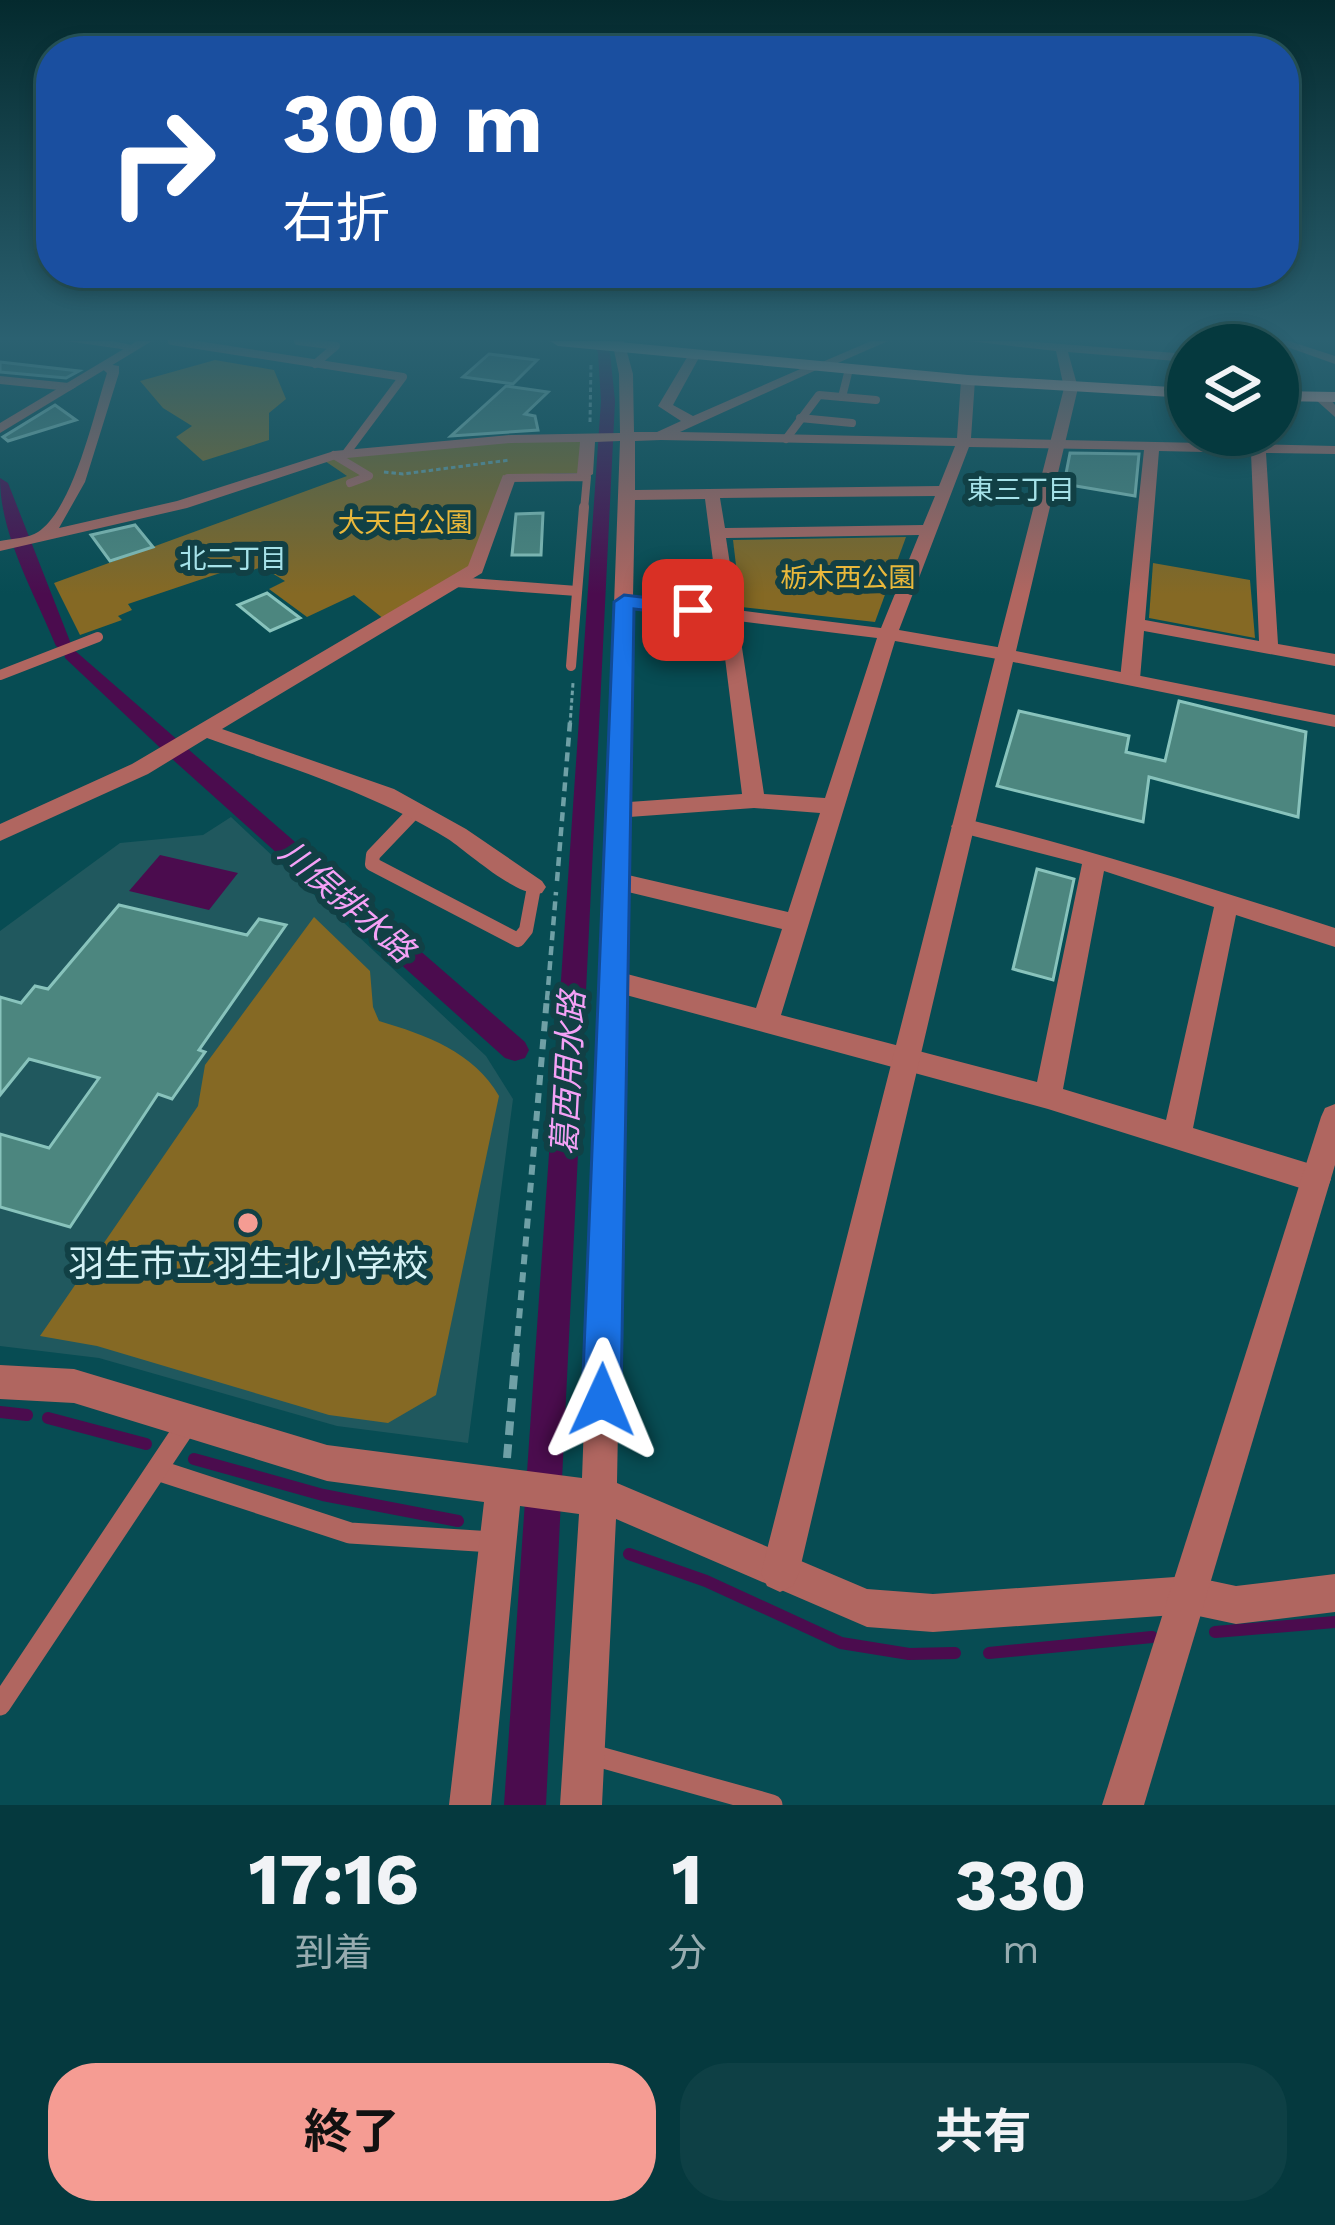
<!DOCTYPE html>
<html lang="ja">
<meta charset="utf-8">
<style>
body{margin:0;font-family:"Work Sans","Noto Sans JP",sans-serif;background:#0e4045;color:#f1f3f6;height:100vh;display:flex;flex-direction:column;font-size:45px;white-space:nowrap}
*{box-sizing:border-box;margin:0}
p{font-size:39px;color:#97acb0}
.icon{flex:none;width:66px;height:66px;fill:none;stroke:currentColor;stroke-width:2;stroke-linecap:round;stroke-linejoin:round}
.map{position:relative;height:1805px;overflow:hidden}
.drawer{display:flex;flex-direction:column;background:#05393e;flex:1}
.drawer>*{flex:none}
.hud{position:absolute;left:36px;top:36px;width:1263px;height:252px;border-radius:48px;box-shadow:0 6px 18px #0003,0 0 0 3px #265358;background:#1a4fa0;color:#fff;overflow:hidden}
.fabs{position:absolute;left:1167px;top:324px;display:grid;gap:24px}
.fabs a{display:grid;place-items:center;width:132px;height:132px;border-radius:50%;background:#05393e;box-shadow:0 6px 18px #0003,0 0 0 3px #265358;font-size:60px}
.pin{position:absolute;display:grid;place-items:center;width:102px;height:102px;color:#fff;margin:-51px;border-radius:24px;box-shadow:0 6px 18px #0006}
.me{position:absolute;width:132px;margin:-66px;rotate:1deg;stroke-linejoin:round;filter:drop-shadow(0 0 9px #0008)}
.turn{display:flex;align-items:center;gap:42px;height:252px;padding:0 48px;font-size:54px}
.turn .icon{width:156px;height:156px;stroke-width:2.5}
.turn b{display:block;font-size:84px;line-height:102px}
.eta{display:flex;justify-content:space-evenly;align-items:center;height:204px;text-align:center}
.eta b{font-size:72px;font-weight:700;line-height:84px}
.primary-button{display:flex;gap:24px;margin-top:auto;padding:24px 48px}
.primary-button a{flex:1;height:138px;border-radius:48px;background:#f59c93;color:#111;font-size:48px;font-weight:700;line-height:138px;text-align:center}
.primary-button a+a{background:#0e4045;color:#f1f3f6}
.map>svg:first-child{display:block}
.built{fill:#20585e}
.green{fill:#856924}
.forest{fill:#866a26}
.water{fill:#4b0c4e}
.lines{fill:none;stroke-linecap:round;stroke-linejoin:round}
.stream{stroke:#4b0c4e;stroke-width:12}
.canal{fill:#4b0c4e;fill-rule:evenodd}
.building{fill:#4c867f;stroke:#88c3bc;stroke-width:3}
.path-far3{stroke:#6fa0a6;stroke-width:3;stroke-dasharray:4.5 3;stroke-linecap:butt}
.path-far2{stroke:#6fa0a6;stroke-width:4.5;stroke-dasharray:9 6;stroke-linecap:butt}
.path-far1{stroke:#6fa0a6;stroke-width:6;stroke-dasharray:10 8;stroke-linecap:butt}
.path{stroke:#6fa0a6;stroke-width:8;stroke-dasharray:14 9;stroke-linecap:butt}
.service-far3{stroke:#b06660;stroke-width:8}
.service-far2{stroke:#b06660;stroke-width:10}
.service-far1{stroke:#b06660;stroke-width:14}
.service{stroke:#b06660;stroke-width:21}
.minor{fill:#b06660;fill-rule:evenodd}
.tertiary{fill:#b06660;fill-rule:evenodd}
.primary{fill:#f59b93;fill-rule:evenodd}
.route{fill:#1a73e8;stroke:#114b97;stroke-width:3}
.poi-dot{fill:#f59c93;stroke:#114045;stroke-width:4.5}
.labels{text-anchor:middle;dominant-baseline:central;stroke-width:12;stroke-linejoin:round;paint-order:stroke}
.far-neighbourhood-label{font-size:27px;fill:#a5e2e9;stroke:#114045}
.far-park-label{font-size:27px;fill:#eab83b;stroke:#114045}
.water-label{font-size:33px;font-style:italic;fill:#f4a1f6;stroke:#114045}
.near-poi-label{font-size:36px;fill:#d4f2f6;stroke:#114045}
</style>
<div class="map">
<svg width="1335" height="1805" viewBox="0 0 1335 1805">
<rect width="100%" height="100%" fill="#074c53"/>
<!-- built -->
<path class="built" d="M231 817 486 1056 513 1099 468 1443 337 1426 99 1358 0 1346V931L120 843 203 835Z"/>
<!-- green -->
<g class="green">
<path d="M583 441 578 473 508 475 472 568 385 620 354 595 307 617 269 589 285 581 262 567 243 573 235 568 128 604 132 610 118 616 122 620 80 635 54 583 347 476 322 459 509 442Z"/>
<path d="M906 537 875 622 741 607 733 540Z"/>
<path d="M1153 563 1250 580 1255 638 1149 618Z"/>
<path d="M314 917 370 971 373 1007 379 1021C426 1035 474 1052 499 1096L436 1395 388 1423 329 1415 97 1346 40 1336 198 1106 205 1065Z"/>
</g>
<!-- forest -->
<path class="forest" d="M215 360 274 370 286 399 269 413V440L203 461 176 437 192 426 163 408 140 381Z"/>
<!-- water -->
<path class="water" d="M160 855 238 873 209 910 129 891Z"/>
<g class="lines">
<!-- stream -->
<g class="stream">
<path d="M0 1412 27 1415"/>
<path d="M48 1418 146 1444"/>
<path d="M194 1459 323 1495 458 1521"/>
<path d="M629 1554 706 1581 841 1643 909 1654 955 1653"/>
<path d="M1215 1632 1335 1622"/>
<path d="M989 1653 1152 1637"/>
</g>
<!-- canal -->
<g class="canal">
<path d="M593 341H605L610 353 615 401 546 1805H504L601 401 598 353Z"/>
<path d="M0 478 8 483 73 649 525 1042 529 1050 525 1058 515 1061 505 1058 171 758 65 658 64 651 56 646C34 592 0 535 0 478Z"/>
</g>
</g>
<!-- building -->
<g class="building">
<path d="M489 354 537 360 513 384 463 377Z"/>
<path d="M0 362 79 371 66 378 0 372Z"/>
<path d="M506 386 548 392 525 414 535 416 538 430 451 436Z"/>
<path d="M55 405 76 420 8 441 3 437Z"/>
<path d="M1070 453 1139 454 1135 496 1064 484Z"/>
<path d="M543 513 541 555H512L516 514Z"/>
<path d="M135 525 153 547 110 561 91 535Z"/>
<path d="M267 593 300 618 270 631 238 605Z"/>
<path d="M1179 701 1306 732 1298 817 1149 777 1143 822 997 786 1019 711 1129 736 1126 752 1165 761Z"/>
<path d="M1037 869 1074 879 1053 980 1013 969Z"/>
<path d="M119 905 247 935 259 919 286 925 199 1050 205 1052 172 1099 158 1094 70 1227 0 1207V1134L49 1148 99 1078 29 1059 0 1095V997L21 1003 35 986 48 989Z"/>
</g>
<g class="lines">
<!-- path-far3 -->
<g class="path-far3">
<path d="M590 422 591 362"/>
<path d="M384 472 403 474 510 460"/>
<path d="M570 725 573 683"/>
</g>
<!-- path-far2 -->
<g class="path-far2">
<path d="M557 881 570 722"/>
<path d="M547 1000 556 892"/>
</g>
<!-- path-far1 -->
<path class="path-far1" d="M516 1354 547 997"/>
<!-- path -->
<path class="path" d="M507 1458 516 1351"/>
<!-- service-far3 -->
<g class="service-far3">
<path d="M172 341 403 377 347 452"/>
<path d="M298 341 336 346 315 364"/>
<path d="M842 397 849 369"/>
<path d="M800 418 852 423"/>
<path d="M786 439 819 395 876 400"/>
<path d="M334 455 369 476 350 483"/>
<path d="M508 478 587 477 584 510"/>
</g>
<!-- service-far2 -->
<g class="service-far2">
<path d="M456 582 577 591"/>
<path d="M571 666 584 507"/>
<path d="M0 675 98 637"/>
</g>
<!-- service-far1 -->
<path class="service-far1" d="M416 810 373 855 372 864 518 940 526 930 534 887"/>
<!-- service -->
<g class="service">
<path d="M157 1470 350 1533 493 1542"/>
<path d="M0 1705 189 1421"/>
<path d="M589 1754 772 1805"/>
</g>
<!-- minor -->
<g class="minor">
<path d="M66 341H113L141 347 135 351Z"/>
<path d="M612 341H624L633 374 634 432H657L681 421 658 406 689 354 695 350 701 354 673 405 693 416 814 363 825 366 680 432 957 438 961 380 968 376 975 380 971 438 1335 446V454L1266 453 1278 644 1335 654V666L1144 631 1140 679 1130 685 1120 679 1144 450 969 447 899 630 1003 648 1012 654 1003 660 895 641 781 1015 1037 1082 1082 864 954 831 951 826 962 818C1089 849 1211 888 1335 928V947L1236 915 1193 1128 1327 1169 1331 1179 1327 1189 1316 1193 1048 1109 626 995 617 1483 867 1589 933 1594 1189 1576 1236 1586 1335 1574V1612L1236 1624 1189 1614 933 1632 867 1627 616 1519 602 1805H560L579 1514 520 1506 491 1805H449L484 1502 327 1481 74 1403 0 1399V1365L74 1369 327 1445 582 1478 620 441 595 442 593 474 585 479 577 474 580 442 511 443 336 459 187 508 0 551V541C11 539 29 538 38 532 74 508 94 413 107 373L99 366 100 363 119 366V373L85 482 59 528 177 501 334 451 511 435 620 433 619 374ZM635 441 661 440 955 446 939 486 635 490ZM1159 451 1251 453 1259 641 1145 620ZM935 496 923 525 725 528 720 498ZM705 499 719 607 633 597 635 500ZM919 535 881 628 737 610 726 538ZM633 607 720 618 742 794 629 802ZM738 621 877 638 825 798 764 794ZM754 808 820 813 788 912 628 875 629 817ZM1104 871 1214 907 1166 1120 1063 1089ZM628 892 782 929 756 1008 627 974Z"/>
<path d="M969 341H1023L1188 354V362L1068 352 1078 388 1071 392 1064 388 1056 351Z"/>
<path d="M1270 341H1289L1335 356V364Z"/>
<path d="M0 376 69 383 76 387 69 391 0 384Z"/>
<path d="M1316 394H1326L1335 405V417L1316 400Z"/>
<path d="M503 475 516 478 482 573 222 729 394 789 466 829 542 881 546 887 542 893C519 899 469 853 448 839 373 793 290 768 207 738L148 774 0 841V824L132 764 468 566Z"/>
</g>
<!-- tertiary -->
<g class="tertiary">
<path d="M137 341H152L0 433V423Z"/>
<path d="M871 341H888L824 369 813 366Z"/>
<path d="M1071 384 1078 388 1016 651 1335 715V727L1013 662 799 1573 793 1586 780 1592 767 1586 761 1573 1064 388Z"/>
<path d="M1335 1104V1165L1144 1805H1102L1321 1117 1325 1108Z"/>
</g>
<!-- primary -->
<g class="primary">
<path d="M550 341H609L968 375 1188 388V398L968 385 558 346Z"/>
<path d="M1278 391 1335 392V402L1278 401Z"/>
</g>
</g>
<!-- sky -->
<linearGradient id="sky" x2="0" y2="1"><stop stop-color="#042a2e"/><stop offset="0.57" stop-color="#2b6171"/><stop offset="1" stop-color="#2b6171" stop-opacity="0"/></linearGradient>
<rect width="1335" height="594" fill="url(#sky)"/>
<!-- route -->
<path class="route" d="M624 595 693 603 703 610 693 616 634 609 621 1400 616 1414 602 1419 588 1414 582 1400 614 602Z"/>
<!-- markers -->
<circle class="poi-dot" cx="248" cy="1223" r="12"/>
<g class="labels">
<!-- far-neighbourhood labels -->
<g class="far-neighbourhood-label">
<text x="1021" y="490">東三丁目</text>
<text x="233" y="559">北二丁目</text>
</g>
<!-- far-park labels -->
<g class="far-park-label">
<text x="405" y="523">大天白公園</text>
<text x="848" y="578">栃木西公園</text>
</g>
<!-- water labels -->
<g class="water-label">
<text transform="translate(347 901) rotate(41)">川俣排水路</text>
<text transform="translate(568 1073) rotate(-87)">葛西用水路</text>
</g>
<!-- near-poi labels -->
<g class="near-poi-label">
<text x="248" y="1264">羽生市立羽生北小学校</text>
</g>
</g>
</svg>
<div class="fabs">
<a><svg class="icon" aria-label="layers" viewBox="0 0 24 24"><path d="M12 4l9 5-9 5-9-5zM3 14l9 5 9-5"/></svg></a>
</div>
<div class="pin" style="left:693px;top:610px;background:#d93025"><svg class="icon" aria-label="arrive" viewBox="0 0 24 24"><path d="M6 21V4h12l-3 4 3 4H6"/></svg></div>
<svg class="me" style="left:602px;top:1400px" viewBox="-20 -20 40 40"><path d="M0-17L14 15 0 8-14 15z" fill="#1a73e8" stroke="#fff" stroke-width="4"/></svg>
<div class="hud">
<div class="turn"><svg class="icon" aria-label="right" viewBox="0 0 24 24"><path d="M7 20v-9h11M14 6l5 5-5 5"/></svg><div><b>300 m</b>右折</div></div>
</div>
</div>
<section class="drawer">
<div class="eta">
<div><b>17:16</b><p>到着</p></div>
<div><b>1</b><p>分</p></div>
<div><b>330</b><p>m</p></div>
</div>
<div class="primary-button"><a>終了</a><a>共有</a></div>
</section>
